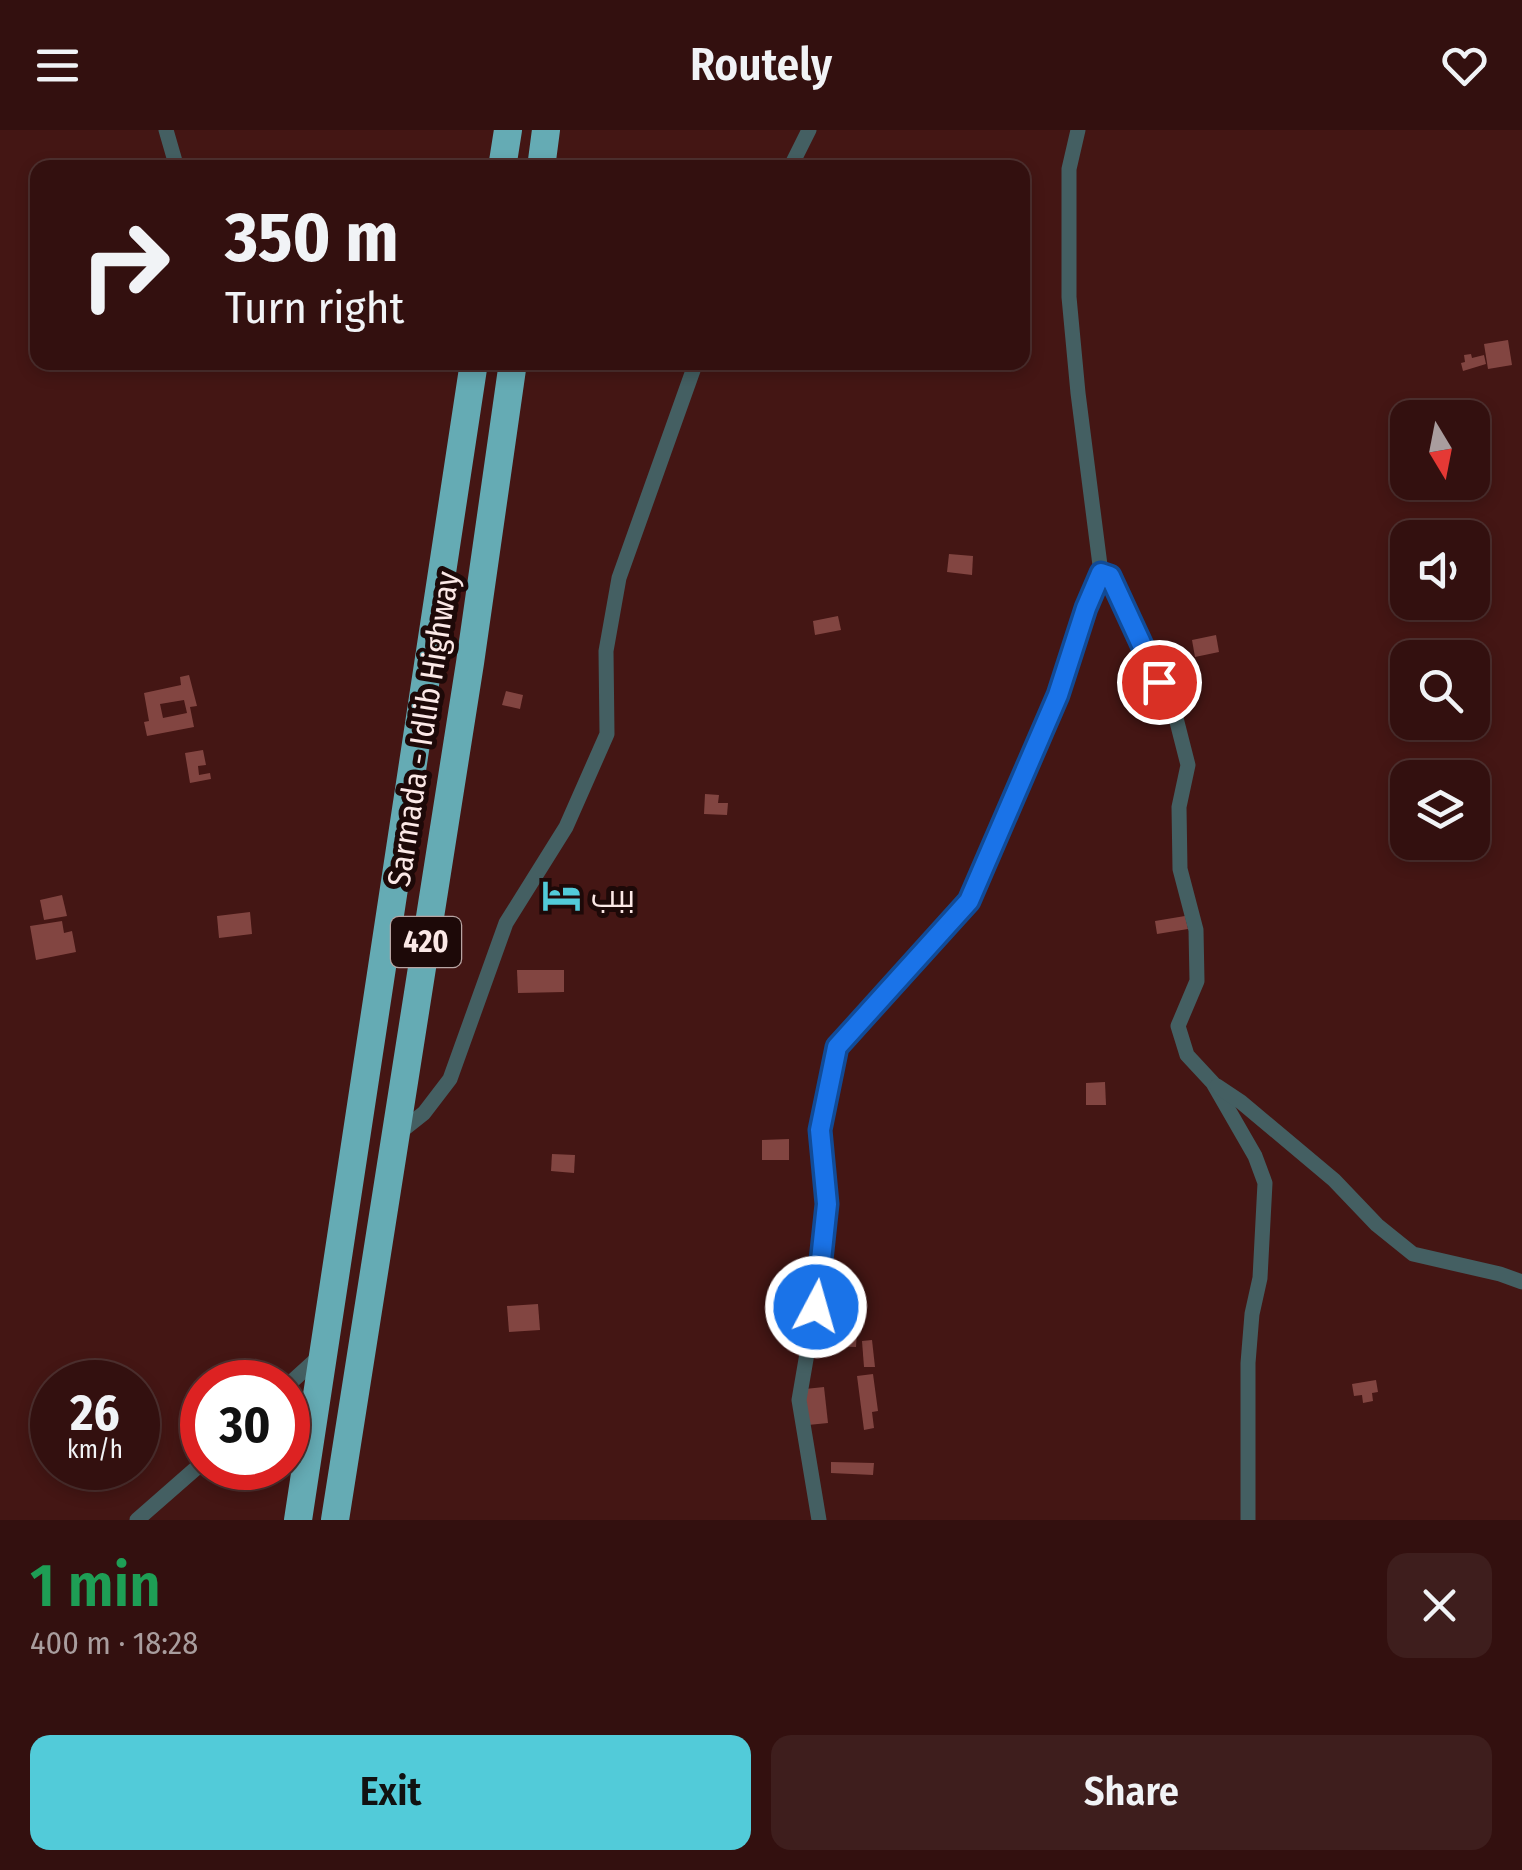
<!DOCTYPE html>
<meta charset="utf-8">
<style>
body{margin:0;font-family:"Fira Sans Condensed",Cairo,sans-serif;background:#3e1e1d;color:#f1f3f6;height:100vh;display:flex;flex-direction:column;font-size:38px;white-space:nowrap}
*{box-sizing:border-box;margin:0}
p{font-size:32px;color:#a99d9e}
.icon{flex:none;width:55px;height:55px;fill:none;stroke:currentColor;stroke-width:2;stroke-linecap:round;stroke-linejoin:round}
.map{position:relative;height:1390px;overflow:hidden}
.sheet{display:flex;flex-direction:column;background:#33100f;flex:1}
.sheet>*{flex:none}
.hud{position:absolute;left:30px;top:30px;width:1000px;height:210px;border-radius:20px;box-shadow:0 5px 15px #0003,0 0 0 2px #4e302f;background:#33100f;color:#f1f3f6;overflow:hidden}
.needle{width:65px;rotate:170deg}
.tools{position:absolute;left:1390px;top:270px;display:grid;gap:20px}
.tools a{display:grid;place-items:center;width:100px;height:100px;border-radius:20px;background:#33100f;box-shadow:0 5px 15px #0003,0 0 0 2px #4e302f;font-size:50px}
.speed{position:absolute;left:30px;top:1230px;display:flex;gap:20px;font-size:50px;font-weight:700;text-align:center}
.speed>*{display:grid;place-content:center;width:130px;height:130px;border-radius:50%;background:#33100f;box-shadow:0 5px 15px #0003,0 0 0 2px #4e302f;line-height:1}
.speed small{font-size:25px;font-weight:400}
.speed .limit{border:15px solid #d22;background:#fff;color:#111}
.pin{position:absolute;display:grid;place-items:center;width:85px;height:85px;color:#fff;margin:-42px;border:5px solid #fff;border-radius:50%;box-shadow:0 2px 10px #0007}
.me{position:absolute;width:110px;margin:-55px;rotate:6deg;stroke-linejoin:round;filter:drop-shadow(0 0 8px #0008)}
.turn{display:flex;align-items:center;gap:35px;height:210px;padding:0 30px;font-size:45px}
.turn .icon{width:130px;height:130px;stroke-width:2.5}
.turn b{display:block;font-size:70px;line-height:85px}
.round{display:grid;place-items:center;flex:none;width:105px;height:105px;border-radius:20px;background:#3e1e1d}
.head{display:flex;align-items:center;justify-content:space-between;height:170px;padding:0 30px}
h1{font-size:60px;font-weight:600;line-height:75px;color:#1e9e55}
.action{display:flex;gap:20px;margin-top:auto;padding:20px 30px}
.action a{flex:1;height:115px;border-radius:20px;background:#52cbd9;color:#111;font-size:40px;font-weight:600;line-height:115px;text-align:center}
.action a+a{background:#3e1e1d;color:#f1f3f6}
header{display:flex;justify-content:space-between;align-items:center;height:130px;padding:0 30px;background:#33100f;font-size:45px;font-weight:600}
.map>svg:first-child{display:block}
.building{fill:#824541;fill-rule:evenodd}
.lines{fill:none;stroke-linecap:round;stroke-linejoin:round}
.street{stroke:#445f62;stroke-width:15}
.highway{stroke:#65abb4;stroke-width:28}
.route-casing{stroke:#114b97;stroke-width:25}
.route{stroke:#1a73e8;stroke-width:18}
.labels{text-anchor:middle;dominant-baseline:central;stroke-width:10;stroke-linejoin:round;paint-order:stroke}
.shield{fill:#1d0908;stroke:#b8a5a3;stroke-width:2.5}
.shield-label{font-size:30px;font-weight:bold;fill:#fbe8e6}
.street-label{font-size:32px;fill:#fbe8e6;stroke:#1d0908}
.poi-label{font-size:32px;fill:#fbe8e6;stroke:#1d0908;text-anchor:start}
</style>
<header><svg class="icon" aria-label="menu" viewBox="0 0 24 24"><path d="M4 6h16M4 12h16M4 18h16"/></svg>Routely<svg class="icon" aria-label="heart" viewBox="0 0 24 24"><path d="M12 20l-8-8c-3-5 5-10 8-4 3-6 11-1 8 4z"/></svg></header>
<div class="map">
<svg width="1522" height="1390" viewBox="0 0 1522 1390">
<rect width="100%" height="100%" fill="#441614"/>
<!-- building -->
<g class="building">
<path d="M1508 210 1512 235 1488 239 1484 214Z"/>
<path d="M1471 224 1472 228 1484 225 1486 234 1463 241 1461 233 1465 232 1464 225Z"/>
<path d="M949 424 973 426 972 445 947 442Z"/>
<path d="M838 486 841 500 815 505 813 491Z"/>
<path d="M1216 505 1219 522 1195 527 1192 510Z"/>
<path d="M189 545 197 576 190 577 194 597 147 606 144 592 149 591 144 563 181 555 180 547ZM184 570 187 583 163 588 160 574Z"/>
<path d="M506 561 523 565 520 579 502 575Z"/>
<path d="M203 620 206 635 198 636 199 645 210 643 211 649 190 653 185 623Z"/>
<path d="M705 664 719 665 718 673H728L727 685 704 684Z"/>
<path d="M62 765 67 786 44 790 40 770Z"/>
<path d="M250 782 252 804 219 808 217 786Z"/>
<path d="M1185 786 1188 799 1157 804 1155 791Z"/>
<path d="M62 791 64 803 72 801 76 822 36 830 30 796Z"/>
<path d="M517 840H564V862L518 863Z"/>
<path d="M1105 952 1106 975H1086V953Z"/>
<path d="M789 1009V1030H762V1010Z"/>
<path d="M552 1024 575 1025 574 1043 551 1041Z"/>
<path d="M538 1174 540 1200 509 1202 507 1176Z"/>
<path d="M821 1201 857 1202 856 1217 821 1216Z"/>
<path d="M872 1210 875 1237H864L862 1211Z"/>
<path d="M873 1244 878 1281 872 1282 874 1298 864 1300 857 1246Z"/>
<path d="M1376 1250 1378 1262 1372 1263 1373 1271 1363 1273 1362 1265 1354 1266 1352 1254Z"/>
<path d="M824 1257 828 1293 808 1295 805 1259Z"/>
<path d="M831 1332 874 1333 873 1345 831 1343Z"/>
</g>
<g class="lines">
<!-- street -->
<g class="street">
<path d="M166 0 177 38"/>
<path d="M790 38 809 0"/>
<path d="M1101 443 1110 446 1176 588 1188 635 1179 677 1180 739 1196 800 1197 851 1178 896 1187 925 1213 953 1255 1026 1265 1053 1260 1148 1252 1184 1248 1233V1390"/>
<path d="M1217 956 1241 972 1334 1050 1377 1095 1413 1124 1500 1144 1522 1152"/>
<path d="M395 1006 424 983 450 949 506 793 566 697 607 604 606 521 619 448 696 232"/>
<path d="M288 1255 321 1225"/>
<path d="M137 1390 202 1333"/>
<path d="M819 1390 799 1270 815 1177 827 1074 820 999 837 917 969 771 1058 565 1086 478 1101 443 1078 263 1069 167V39L1078 0"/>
</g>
<!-- highway -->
<g class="highway">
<path d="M502 38 508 0"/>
<path d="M541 38 546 0"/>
<path d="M298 1390 474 232"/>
<path d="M335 1390 470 533 513 232"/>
</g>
</g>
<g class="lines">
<defs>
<path id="route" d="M816 1177 827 1074 820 1000 837 917 969 771 1058 565 1086 478 1101 443 1110 446 1159 552"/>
</defs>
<!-- route casing -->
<use href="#route" class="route-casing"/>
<!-- route -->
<use href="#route" class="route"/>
</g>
<!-- icons -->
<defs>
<symbol id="hotel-bare" viewBox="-9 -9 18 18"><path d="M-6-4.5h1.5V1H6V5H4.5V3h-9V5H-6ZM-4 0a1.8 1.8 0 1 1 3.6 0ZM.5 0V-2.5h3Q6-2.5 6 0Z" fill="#52cbd9" stroke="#1d0908" stroke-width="2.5" paint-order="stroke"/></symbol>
</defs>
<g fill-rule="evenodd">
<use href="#hotel-bare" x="534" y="738" width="55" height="55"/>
</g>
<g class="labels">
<!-- shield labels -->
<rect class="shield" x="391" y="787" width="70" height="50" rx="8"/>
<g class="shield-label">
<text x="426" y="812">420</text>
</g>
<!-- street labels -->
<g class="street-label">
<text transform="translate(423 599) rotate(-81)">Sarmada - Idlib Highway</text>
</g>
<!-- poi labels -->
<g class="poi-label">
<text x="591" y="766">ببب</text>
</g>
</g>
</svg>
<div class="tools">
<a><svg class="needle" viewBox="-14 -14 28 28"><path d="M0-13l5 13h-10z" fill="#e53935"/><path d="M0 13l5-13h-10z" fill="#a99d9e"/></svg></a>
<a><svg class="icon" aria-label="sound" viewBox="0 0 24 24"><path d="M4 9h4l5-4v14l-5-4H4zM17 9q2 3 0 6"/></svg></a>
<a><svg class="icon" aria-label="search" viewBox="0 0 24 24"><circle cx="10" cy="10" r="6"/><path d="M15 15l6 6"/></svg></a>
<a><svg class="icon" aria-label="layers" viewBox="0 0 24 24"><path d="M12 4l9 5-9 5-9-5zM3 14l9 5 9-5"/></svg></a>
</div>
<div class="speed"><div>26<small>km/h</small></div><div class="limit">30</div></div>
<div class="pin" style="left:1159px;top:552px;background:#d93025"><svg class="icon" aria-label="arrive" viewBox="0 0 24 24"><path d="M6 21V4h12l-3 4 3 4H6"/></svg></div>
<svg class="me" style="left:816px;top:1177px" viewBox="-20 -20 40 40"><circle r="17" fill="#1a73e8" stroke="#fff" stroke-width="3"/><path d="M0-11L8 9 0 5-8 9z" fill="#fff"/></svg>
<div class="hud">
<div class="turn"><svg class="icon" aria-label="right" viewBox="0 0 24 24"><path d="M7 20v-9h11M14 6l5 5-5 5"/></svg><div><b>350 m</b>Turn right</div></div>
</div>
</div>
<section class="sheet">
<div class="head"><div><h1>1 min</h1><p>400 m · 18:28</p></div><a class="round"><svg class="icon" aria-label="close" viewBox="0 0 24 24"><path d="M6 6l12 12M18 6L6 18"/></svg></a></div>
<div class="action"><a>Exit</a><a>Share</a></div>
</section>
